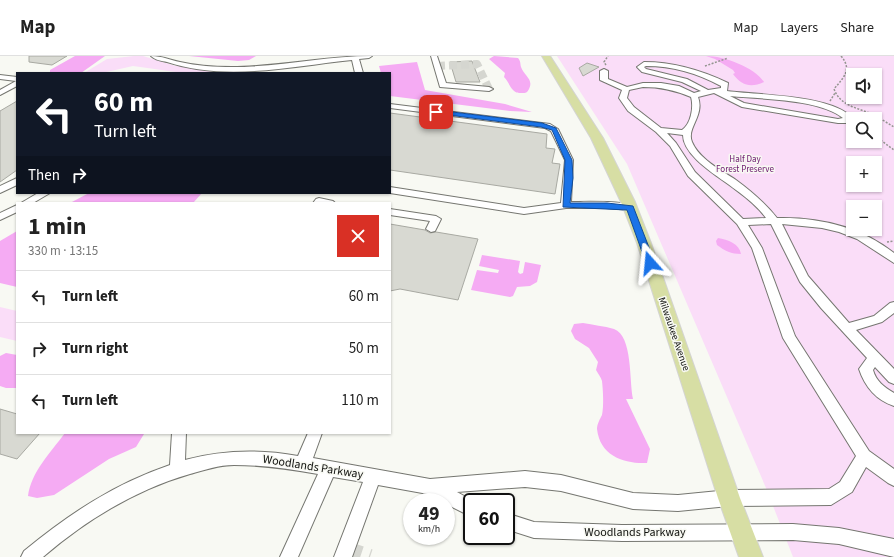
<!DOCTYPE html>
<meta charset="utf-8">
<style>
body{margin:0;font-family:"Source Sans 3",sans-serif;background:#f6f6f6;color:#222;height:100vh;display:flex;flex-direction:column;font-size:15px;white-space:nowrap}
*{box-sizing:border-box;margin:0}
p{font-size:13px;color:#767676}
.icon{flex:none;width:22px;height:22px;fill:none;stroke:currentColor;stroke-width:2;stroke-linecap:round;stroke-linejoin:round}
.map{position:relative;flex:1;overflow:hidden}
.side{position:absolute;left:16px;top:146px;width:375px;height:232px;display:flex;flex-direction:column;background:#fff;border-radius:0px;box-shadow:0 1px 3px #0004}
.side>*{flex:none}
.top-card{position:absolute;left:16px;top:16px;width:375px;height:122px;border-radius:0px;box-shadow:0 1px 3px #0004;background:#111827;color:#fff;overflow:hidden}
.buttons{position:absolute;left:846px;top:12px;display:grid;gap:8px}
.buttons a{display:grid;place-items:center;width:36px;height:36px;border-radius:0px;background:#fff;box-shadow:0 1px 3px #0004;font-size:20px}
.speed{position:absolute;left:403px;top:437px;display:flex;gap:8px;font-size:20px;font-weight:700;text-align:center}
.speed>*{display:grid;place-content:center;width:52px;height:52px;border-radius:50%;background:#fff;box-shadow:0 1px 3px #0004;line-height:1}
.speed small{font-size:10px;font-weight:400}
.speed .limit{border:2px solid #111;border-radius:6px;background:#fff;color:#111}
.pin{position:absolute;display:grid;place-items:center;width:34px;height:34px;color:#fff;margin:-17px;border-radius:8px;box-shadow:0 2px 6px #0006}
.me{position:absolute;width:44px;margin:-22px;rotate:342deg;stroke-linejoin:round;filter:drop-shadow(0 0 3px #0008)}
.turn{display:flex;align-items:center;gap:14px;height:84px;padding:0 12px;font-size:18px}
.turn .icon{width:52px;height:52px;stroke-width:2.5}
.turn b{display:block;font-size:28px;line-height:34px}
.then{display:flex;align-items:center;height:38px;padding:0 12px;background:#0003;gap:8px;font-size:15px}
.round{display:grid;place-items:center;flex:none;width:42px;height:42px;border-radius:0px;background:#f6f6f6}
.headline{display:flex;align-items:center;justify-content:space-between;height:68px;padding:0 12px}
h1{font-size:24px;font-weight:700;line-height:30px}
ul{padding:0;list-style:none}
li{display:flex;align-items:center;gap:12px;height:52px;padding:0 12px;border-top:1px solid #e0e0e0}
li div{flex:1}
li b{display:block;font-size:15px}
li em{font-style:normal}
header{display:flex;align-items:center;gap:24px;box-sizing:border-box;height:56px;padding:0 20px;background:#fff;border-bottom:1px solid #e0e0e0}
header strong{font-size:19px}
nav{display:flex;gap:22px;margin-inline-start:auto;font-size:14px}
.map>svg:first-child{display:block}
.green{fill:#faddf8;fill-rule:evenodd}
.water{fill:#f5abf3}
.building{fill:#d8d9d2;stroke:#a8a9a2}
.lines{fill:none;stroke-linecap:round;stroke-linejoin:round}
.minor-tunnel-far1{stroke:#d5d6d0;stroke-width:8;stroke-dasharray:8 4;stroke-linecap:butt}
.minor-tunnel{stroke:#d5d6d0;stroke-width:16;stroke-dasharray:16 8;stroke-linecap:butt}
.minor-casing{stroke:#757670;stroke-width:2}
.major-casing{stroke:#d4d4d3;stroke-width:2}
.path{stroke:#949590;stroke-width:1.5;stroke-dasharray:2 1.5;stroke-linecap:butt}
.minor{fill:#fff;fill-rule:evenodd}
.major{fill:#d7dea4;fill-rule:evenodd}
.route{fill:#1a73e8;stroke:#114b97}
.labels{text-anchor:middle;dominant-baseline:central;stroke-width:3;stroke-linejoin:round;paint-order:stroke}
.far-park-label{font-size:9px;fill:#6b156d;stroke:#f8f9f3}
.street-label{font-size:10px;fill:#0f100d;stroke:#f8f9f3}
.near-street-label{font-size:12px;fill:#0f100d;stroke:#f8f9f3}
</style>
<header>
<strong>Map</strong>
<nav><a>Map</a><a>Layers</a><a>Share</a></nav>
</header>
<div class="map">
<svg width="894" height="501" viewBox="0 0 894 501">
<rect width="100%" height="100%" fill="#f8f9f3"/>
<!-- green -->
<g class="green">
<path d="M134 0H143L176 10 213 12 210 17H183L133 10 102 17H84L107 3Z"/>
<path d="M557 0H894V501H793L766 432 627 108ZM853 19H875V41H853ZM853 63H875V85H853ZM853 107H875V129H853ZM853 151H875V173H853Z"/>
<path d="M0 251 17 255V285L0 281Z"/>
</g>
<!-- water -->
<g class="water">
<path d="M75 0H105L81 17H50V14Z"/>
<path d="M189 0H256L249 4 238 5Z"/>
<path d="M494 0 518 2C521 6 520 7 521 11 524 20 534 23 529 33 527 37 526 37 522 37 518 37 516 37 513 34 510 31 508 25 504 21L505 17 489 3Z"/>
<path d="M706 0C724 0 754 11 764 26 751 32 742 30 733 18L735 17 733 14 715 3Z"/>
<path d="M417 6 425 34 505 48 532 56 510 55 390 40V17H381L379 10Z"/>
<path d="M89 137H202L193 147H70Z"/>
<path d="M17 175V231L0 227V185Z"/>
<path d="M718 182C728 184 739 187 741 198 731 198 725 195 717 189L716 185Z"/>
<path d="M482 199 520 205 518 216 520 218 523 217 525 206 541 209 537 226 530 230 517 231 513 240 510 241 471 234 477 214 498 217 499 214 479 210Z"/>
<path d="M583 267C593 269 604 270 614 273 633 280 629 325 633 343H626L650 393 647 407C624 408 600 400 597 373 597 368 600 363 602 359 604 350 603 334 602 325 601 321 598 318 596 314L598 306 589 292 575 283 571 275 574 268Z"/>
<path d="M6 297 17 299V332H6L0 330V300Z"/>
<path d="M65 377H144V378L136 391 109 403 54 439 37 442 28 440C31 416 51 396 65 377Z"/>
</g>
<!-- building -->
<g class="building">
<path d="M29 0H67L52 9 29 6Z"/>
<path d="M472 5 480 26H456L450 6Z"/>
<path d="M587 7 599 11 583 20 579 12Z"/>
<path d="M17 45V114L0 126V55Z"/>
<path d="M390 57 547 78 546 92 555 93 552 107 560 108 555 138 390 114Z"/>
<path d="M390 168 425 174 430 177 436 176 478 183 458 244 400 233 390 235Z"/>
<path d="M0 353 17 358V377H40L17 403 0 398Z"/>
</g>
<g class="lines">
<!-- minor-tunnel-far1 -->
<path class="minor-tunnel-far1" d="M437 10 477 8 489 33"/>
<!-- minor-tunnel -->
<path class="minor-tunnel" d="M346 493 370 501"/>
<defs>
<g id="minor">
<path d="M151 0C162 0 170 4 180 6 197 10 215 11 232 11 279 11 325 0 372 0L369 2 359 3 363 17H355L352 4C292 10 227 26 167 6 162 5 155 4 151 0Z"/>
<path d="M431 0H437L446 27 489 31 493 33 489 35 440 31Z"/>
<path d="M644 6C674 6 701 14 728 27L727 35C757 39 833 39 852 62L846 67H838L742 51 714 37 698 41C705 60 686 72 692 86 699 103 721 114 736 124 751 135 765 147 777 162 819 161 861 171 894 197V207L857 183 839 176 822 172 782 168 808 220 849 267 874 260 890 247 894 246V257L882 266 856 274 894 313V328L889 326 875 311 873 314C876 325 884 331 894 337V350C876 344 865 331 859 313L867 302 821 252 800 226 771 168 748 169 762 192 795 280 869 395 894 413V430L888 427 866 411 852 436 831 449 729 450 678 455 633 453 561 435 525 431 457 436 475 446H472V461L446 448V446H442L428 438 378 429 352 501H334L363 426 333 421 298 501H280L318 418C290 413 263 409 234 409 219 409 204 414 190 418 135 434 86 464 43 501H21L24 495C69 458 114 428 170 409L172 377H186L185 404C222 394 260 393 298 400L308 377H322L313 402 430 423 525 415 561 419 633 437 678 439 729 434 829 433 840 426 856 400 783 282 752 192 737 168 688 120 670 90 656 76 628 55 619 42 622 34 600 24V15L604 13 608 15V23L627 31 643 27H661L679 30 694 37 701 35 682 26 642 16 637 11ZM646 10C673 10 697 17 721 30V32L708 34 687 23 646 13 644 11ZM643 31C661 31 674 34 691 41 694 51 691 68 682 74L661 72 634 51 627 42 629 34ZM730 40C760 43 820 43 843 62L838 63 744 47ZM667 77 683 79C683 101 721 122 736 134 747 142 758 151 766 162L743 163 695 116 676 87Z"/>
<path d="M0 19 17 21V30L0 39V34L16 25 0 23Z"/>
<path d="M390 48 550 68 558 73 573 104 571 146C583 146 629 144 635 151L630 154 607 152H566L524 158 390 137V131L524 152 561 147 565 104 551 75 545 72 390 52Z"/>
<path d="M17 122V129L0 137V130Z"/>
<path d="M38 137H50L33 147H21Z"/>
<path d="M319 142 333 145 335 147H313L316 143Z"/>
<path d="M17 149V156L0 164V157Z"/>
<path d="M390 153 436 160 441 163 435 175 431 176 426 173 430 165 390 159Z"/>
<path d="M506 457 534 466 622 469 793 468 839 472 894 483V501L839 488 793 484 622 485 534 482 506 473Z"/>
</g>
<path id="major" d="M542 0H550L603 82 635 146 651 187 740 442 763 501H739L718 442 637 187 621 146 591 82Z"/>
</defs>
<!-- minor casing -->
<use href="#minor" class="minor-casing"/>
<!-- major casing -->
<use href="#major" class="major-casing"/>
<!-- path -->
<g class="path">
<path d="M841 0C853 14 843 22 834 33 840 50 858 52 872 58 880 62 887 67 894 71"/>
<path d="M606 9 604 6 608 0"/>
<path d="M705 10 728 2"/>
<path d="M830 45 835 37"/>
<path d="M875 80 894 94"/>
<path d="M887 186 894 185"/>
</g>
<!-- minor -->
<use href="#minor" class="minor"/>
<!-- major -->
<use href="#major" class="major"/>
</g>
<!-- route -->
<path class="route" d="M436 54 542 67 556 72 572 104 573 122 570 147H607L633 150 655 207 653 209H647L646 207 627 154 563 151 565 104 552 74 541 71 433 57V55Z"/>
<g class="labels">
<!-- far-park labels -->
<g class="far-park-label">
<text x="745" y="103">Half Day<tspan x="745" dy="10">Forest Preserve</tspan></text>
</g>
<!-- street labels -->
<g class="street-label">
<text transform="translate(674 278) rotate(71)">Milwaukee Avenue</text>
</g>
<!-- near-street labels -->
<g class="near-street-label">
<text transform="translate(313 411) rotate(9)">Woodlands Parkway</text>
<text x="635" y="476">Woodlands Parkway</text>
</g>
</g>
</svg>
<div class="buttons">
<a><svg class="icon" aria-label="sound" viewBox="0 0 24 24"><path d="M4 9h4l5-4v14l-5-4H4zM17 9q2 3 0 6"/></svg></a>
<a><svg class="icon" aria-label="search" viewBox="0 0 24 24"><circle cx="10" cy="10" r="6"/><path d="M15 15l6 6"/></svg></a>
<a>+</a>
<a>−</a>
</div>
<div class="speed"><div>49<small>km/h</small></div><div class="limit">60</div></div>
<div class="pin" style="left:436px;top:56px;background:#d93025"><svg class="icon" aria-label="arrive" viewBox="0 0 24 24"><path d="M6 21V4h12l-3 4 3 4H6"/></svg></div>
<svg class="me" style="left:650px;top:207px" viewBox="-20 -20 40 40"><path d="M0-17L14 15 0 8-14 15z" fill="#1a73e8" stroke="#fff" stroke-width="4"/></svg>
<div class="top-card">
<div class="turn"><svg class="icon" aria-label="left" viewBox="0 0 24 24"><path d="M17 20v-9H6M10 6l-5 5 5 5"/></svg><div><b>60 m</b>Turn left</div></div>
<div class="then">Then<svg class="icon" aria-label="right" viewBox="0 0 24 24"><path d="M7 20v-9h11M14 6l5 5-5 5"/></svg></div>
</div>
<section class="side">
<div class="headline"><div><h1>1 min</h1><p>330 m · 13:15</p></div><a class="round" style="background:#d93025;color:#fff"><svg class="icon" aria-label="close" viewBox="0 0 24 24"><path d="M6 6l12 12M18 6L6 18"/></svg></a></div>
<ul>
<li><svg class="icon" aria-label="left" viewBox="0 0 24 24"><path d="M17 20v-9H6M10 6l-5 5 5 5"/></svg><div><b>Turn left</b></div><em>60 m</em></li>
<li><svg class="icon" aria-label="right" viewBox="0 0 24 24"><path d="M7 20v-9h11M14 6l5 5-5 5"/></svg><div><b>Turn right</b></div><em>50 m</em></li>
<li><svg class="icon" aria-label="left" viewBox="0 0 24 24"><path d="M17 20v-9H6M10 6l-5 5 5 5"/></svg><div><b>Turn left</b></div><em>110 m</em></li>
</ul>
</section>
</div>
